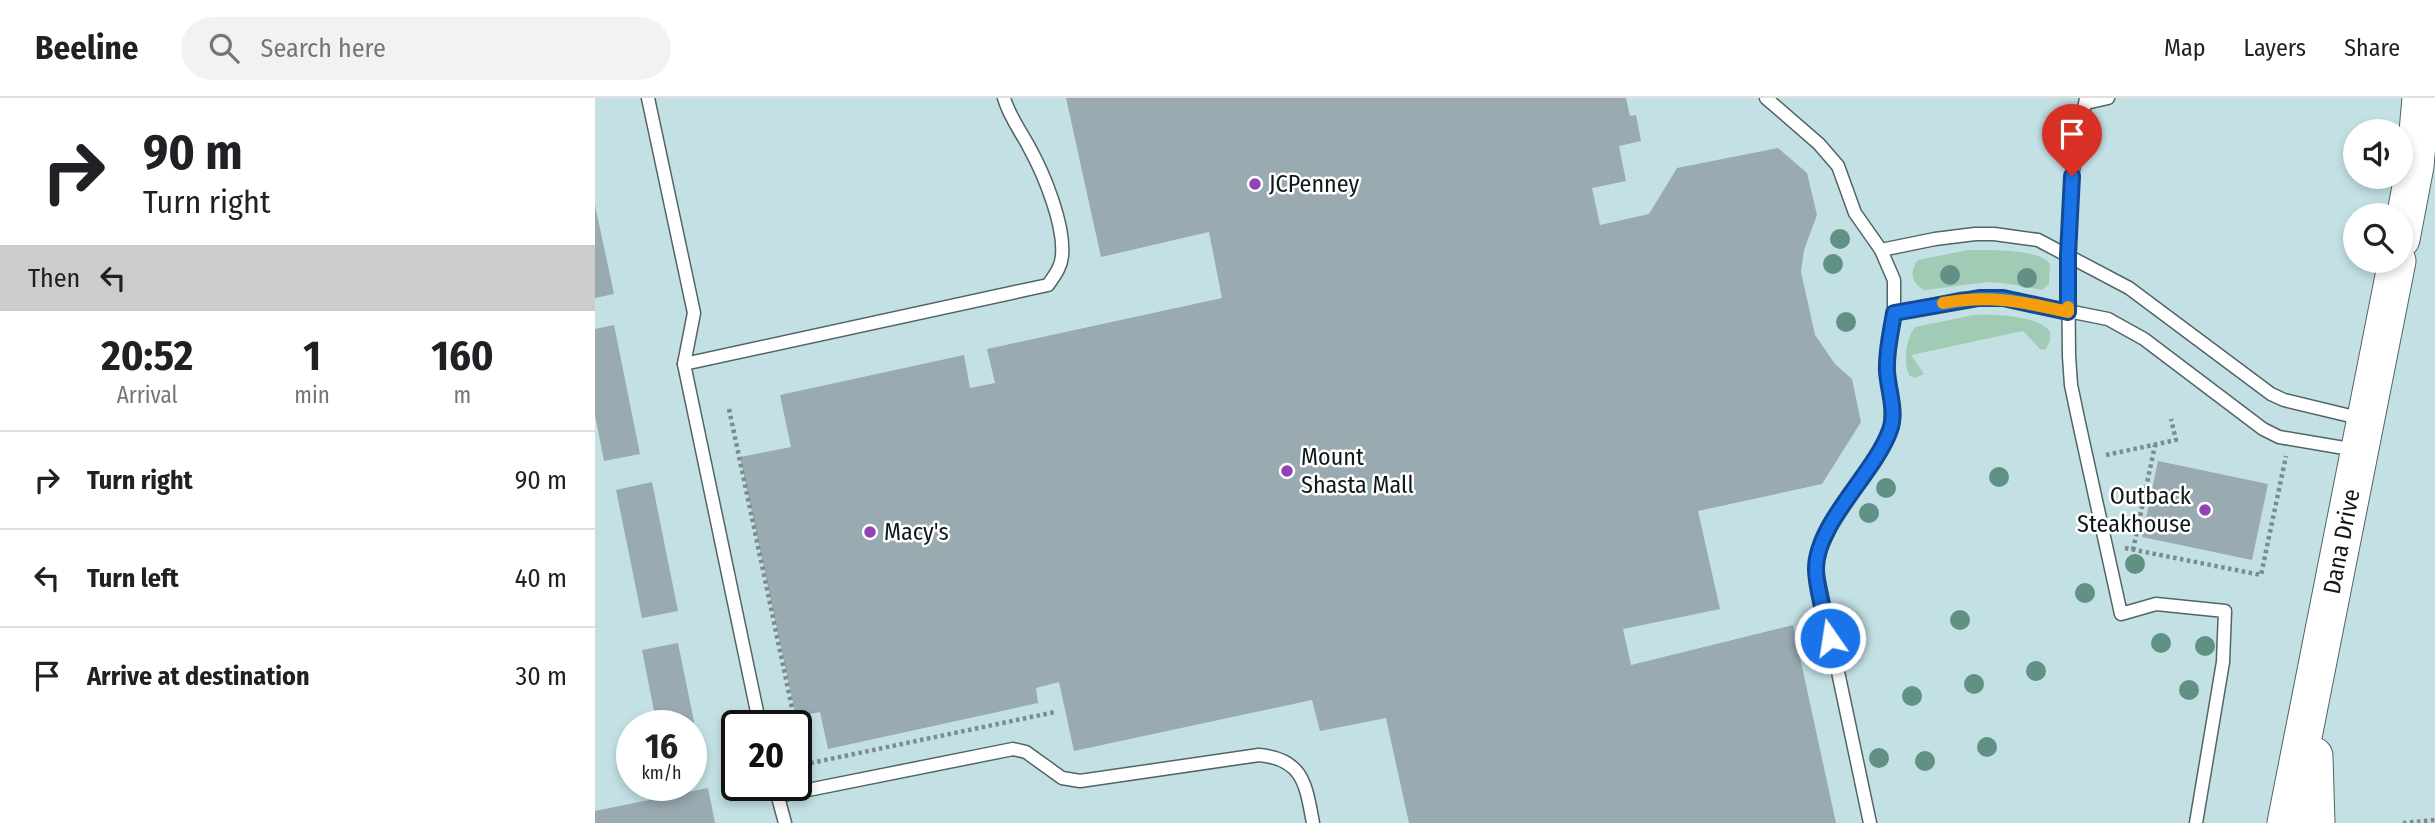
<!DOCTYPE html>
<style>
body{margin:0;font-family:"Fira Sans Condensed",sans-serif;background:#f2f2f2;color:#202124;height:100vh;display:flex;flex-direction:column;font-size:26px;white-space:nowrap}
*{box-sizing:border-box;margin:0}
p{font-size:23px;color:#757577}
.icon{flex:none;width:38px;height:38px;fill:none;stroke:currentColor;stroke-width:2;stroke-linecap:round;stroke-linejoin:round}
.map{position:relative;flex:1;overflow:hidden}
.drawer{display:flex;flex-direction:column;background:#fff;width:595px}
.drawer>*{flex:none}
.top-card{background:#fff;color:#202124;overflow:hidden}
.tools{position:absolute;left:1748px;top:21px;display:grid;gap:14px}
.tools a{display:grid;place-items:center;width:70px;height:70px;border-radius:50%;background:#fff;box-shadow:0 4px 10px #0003;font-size:35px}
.speed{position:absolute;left:21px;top:612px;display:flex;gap:14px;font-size:35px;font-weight:700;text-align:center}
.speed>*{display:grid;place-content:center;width:91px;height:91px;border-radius:50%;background:#fff;box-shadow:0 4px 10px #0003;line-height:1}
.speed small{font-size:18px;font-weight:400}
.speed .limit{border:4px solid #111;border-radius:10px;background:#fff;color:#111}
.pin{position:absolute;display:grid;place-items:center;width:60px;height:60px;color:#fff;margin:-72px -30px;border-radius:50% 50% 50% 0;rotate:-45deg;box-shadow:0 0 7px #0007}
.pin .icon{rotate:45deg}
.me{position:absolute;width:77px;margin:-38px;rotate:347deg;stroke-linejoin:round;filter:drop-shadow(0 0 5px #0008)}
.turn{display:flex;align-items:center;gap:24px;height:147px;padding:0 28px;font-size:32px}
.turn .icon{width:91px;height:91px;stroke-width:2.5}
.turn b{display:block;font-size:49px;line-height:60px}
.then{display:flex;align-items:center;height:66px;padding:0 28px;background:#0003;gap:14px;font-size:26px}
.eta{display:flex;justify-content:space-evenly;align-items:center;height:119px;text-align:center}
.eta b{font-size:42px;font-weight:700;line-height:49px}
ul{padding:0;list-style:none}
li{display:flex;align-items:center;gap:21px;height:98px;padding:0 28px;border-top:2px solid #e0e0e0}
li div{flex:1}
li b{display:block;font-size:26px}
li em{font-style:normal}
header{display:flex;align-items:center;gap:42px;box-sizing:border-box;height:98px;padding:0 35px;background:#fff;border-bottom:2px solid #e0e0e0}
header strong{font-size:33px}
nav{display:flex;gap:38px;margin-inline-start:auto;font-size:24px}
.search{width:490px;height:63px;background:#f2f2f2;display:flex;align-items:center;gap:18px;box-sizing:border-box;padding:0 24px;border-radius:38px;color:#757577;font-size:26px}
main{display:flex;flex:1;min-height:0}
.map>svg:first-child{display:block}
.built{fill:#c3e1e5;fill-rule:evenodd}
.green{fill:#a2cbb5}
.building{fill:#99aab1}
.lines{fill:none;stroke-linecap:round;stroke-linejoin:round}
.lane-casing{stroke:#526466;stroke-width:15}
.secondary-casing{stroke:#526466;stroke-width:39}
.path{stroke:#7c8b8c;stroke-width:4.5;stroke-dasharray:3.5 3.5;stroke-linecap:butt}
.lane{stroke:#fff;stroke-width:12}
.secondary{stroke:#fff;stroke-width:37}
.tree{fill:#609184}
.route-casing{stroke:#114b97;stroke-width:18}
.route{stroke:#1a73e8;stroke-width:12}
.slow{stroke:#f59e0b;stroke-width:12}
.poi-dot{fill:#9143b4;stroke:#fff;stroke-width:2.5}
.labels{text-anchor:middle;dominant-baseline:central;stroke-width:5;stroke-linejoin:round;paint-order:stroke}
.poi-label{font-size:24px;fill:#111819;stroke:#fff;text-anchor:start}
.street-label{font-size:24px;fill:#111819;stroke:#fff}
</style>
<header>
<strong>Beeline</strong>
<div class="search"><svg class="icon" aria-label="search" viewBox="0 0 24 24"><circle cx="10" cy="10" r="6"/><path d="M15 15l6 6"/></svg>Search here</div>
<nav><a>Map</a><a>Layers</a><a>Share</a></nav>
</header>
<main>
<section class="drawer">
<div class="top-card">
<div class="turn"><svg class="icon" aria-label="right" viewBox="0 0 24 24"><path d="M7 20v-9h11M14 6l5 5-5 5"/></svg><div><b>90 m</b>Turn right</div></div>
<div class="then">Then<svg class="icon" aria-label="left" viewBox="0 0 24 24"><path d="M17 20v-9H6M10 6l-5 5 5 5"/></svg></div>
</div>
<div class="eta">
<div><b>20:52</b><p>Arrival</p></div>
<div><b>1</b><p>min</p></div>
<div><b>160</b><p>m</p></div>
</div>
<ul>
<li><svg class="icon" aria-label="right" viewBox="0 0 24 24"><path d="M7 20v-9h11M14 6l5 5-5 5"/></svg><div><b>Turn right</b></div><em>90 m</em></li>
<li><svg class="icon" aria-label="left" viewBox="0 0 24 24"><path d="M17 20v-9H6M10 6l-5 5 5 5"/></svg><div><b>Turn left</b></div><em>40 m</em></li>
<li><svg class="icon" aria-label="arrive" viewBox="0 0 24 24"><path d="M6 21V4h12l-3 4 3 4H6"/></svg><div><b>Arrive at destination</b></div><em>30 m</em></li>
</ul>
</section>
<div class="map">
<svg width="1840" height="725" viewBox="0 0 1840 725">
<rect width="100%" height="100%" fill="#d6eaec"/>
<!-- built -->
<path class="built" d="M0 0H1840V725H0ZM1760 33H1806V79H1760ZM1760 117H1806V163H1760ZM37 628H96V688H37ZM142 628H201V688H142Z"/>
<!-- green -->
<g class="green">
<path d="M1373 152C1391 152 1444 150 1455 166L1454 186 1447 192 1415 186 1393 184 1330 192C1316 186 1314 173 1323 162Z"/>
<path d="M1379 217C1398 216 1444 217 1455 234V243L1451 251 1446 252 1428 233 1316 257 1329 276 1320 280 1314 277C1308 263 1311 241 1320 229Z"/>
</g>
<!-- building -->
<g class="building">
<path d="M471 0H1031L1035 18 1041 17 1046 43 1024 48 1031 83 997 90 1005 127 1054 116 1082 70 1183 50 1212 75 1222 117 1209 152 1206 174 1220 237 1240 266 1257 281 1266 324 1227 386 1103 413 1125 511 1028 531 1036 567 1198 527 1241 725H814L791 620 725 633 717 602 479 653 464 584 441 590 443 605 233 651 225 614 201 619 145 359 196 349 185 297 369 257 375 290 400 285 392 251 627 200 614 134 506 159Z"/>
<path d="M0 107 19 196 0 200Z"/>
<path d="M19 227 45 356 9 363 0 317V231Z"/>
<path d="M1563 363 1673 386 1657 462 1547 439Z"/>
<path d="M57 384 83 513 47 520 21 392Z"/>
<path d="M83 545 109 673 96 675V628H62L47 552Z"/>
<path d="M113 690 120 725H0V713Z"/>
</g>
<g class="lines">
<defs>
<g id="lane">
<path d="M53 0 99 215 89 266 165 628"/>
<path d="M1171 0 1224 46 1243 68 1260 115 1286 152 1299 182V215L1291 270 1296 299V330L1283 355 1241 418 1226 449 1221 470 1275 725"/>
<path d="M1491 0 1477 78 1473 157 1474 258 1476 287 1484 325 1526 516 1561 506 1630 513 1628 564 1601 725"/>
<path d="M1491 5 1513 0"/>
<path d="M1286 152 1340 141 1380 136H1399L1443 142 1534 190 1676 296 1689 302 1768 321"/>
<path d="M1299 215 1366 201 1408 200 1513 221 1549 241 1668 331 1684 339 1761 352"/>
<path d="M89 266 453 187C459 178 466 170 467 158 470 127 449 76 434 49 425 32 414 18 409 0"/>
<path d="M180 688 190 725"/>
<path d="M183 698 418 651 431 654 467 680 485 683 664 657C709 661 711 688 718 725"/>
</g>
<g id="secondary">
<path d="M1806 141 1820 68 1826 0"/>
<path d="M1719 658 1721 725"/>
<path id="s1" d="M1691 725 1802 163"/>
</g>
</defs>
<!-- lane casing -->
<use href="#lane" class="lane-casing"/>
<!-- secondary casing -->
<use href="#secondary" class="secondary-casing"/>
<!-- path -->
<g class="path">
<path d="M134 311 200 624 211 660 216 665 460 614"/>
<path d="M1511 357 1581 342 1576 321"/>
<path d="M1530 450 1666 477 1691 358"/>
<path d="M1538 452 1560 347"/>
<path d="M1808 725 1840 722"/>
</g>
<!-- lane -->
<use href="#lane" class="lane"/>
<!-- secondary -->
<use href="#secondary" class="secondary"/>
</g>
<!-- trees -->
<g class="tree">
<circle cx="1245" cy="141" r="10"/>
<circle cx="1238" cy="166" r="10"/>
<circle cx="1355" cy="177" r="10"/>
<circle cx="1432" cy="180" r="10"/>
<circle cx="1251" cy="224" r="10"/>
<circle cx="1404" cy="379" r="10"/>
<circle cx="1291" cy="390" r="10"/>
<circle cx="1274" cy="415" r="10"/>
<circle cx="1540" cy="466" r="10"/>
<circle cx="1490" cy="495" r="10"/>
<circle cx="1365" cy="522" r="10"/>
<circle cx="1566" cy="545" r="10"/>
<circle cx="1610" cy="548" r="10"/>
<circle cx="1441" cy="573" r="10"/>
<circle cx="1379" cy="586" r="10"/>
<circle cx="1594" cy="592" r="10"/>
<circle cx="1317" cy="598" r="10"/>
<circle cx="1392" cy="649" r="10"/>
<circle cx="1284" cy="660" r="10"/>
<circle cx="1330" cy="663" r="10"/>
</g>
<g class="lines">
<defs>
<path id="route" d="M1235 540C1230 518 1222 495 1221 472 1220 426 1280 375 1295 332 1302 314 1293 292 1292 273 1291 254 1296 234 1299 215L1384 200H1408L1473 214V157L1477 78"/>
</defs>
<!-- route casing -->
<use href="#route" class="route-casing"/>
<!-- route -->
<use href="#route" class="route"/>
<!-- slow -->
<path class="slow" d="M1348 205C1394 196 1429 204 1473 214V209"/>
</g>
<!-- markers -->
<g class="poi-dot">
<circle cx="660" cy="86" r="7"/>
<circle cx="692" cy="373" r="7"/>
<circle cx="1610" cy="412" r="7"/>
<circle cx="275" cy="434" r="7"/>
</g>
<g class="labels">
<!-- poi labels -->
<g class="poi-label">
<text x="674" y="86">JCPenney</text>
<text x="706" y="359">Mount<tspan x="706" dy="28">Shasta Mall</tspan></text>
<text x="1596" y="398" text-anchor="end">Outback<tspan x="1596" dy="28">Steakhouse</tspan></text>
<text x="289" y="434">Macy's</text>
</g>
<!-- street labels -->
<g class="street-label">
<text stroke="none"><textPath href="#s1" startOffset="287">Dana Drive</textPath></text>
</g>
</g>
</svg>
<div class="tools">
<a><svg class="icon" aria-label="sound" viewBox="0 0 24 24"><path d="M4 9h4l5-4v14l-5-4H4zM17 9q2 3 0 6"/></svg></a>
<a><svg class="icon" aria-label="search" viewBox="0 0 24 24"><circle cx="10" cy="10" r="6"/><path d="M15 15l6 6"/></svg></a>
</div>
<div class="speed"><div>16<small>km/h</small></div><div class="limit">20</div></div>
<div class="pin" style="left:1477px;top:78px;background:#d93025"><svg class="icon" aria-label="arrive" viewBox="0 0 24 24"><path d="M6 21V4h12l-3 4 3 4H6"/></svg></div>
<svg class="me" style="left:1235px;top:540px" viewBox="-20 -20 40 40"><circle r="17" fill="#1a73e8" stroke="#fff" stroke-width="3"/><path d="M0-11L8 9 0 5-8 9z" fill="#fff"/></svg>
</div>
</main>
